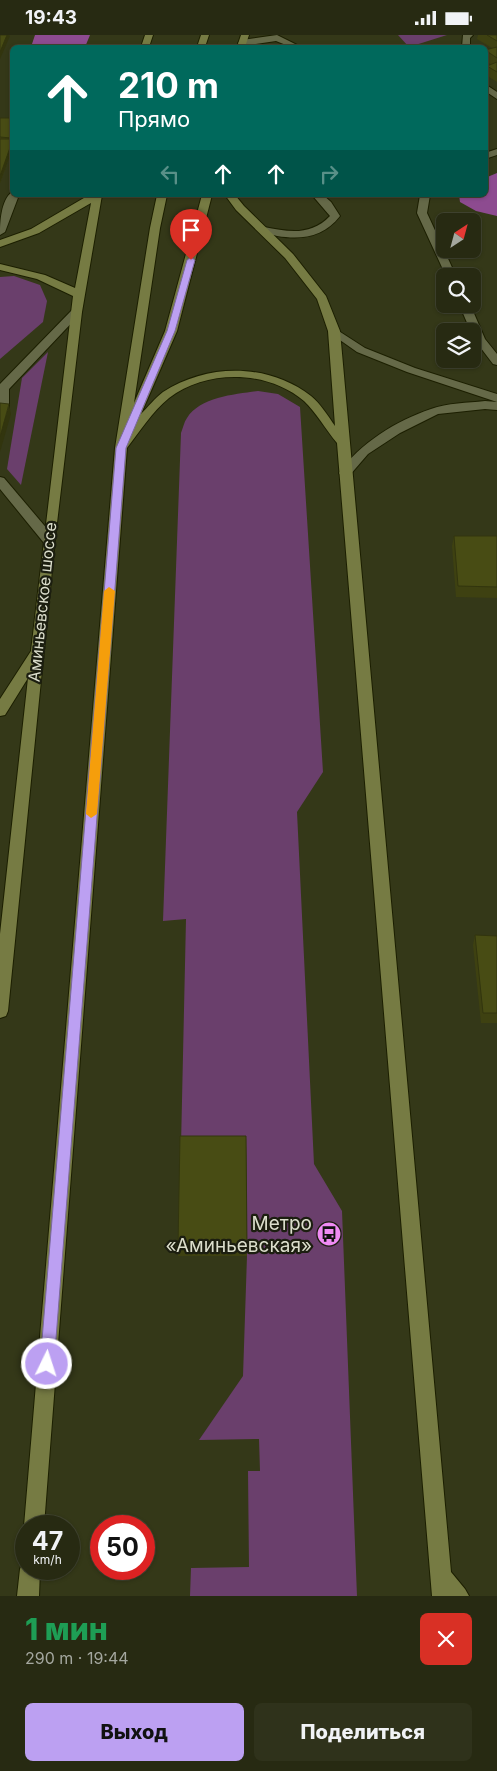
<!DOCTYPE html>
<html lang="ru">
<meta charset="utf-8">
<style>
body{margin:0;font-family:Inter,sans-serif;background:#2f321b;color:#f1f3f6;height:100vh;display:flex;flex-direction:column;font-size:19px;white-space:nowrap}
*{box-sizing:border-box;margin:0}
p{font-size:16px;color:#a4a79f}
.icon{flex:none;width:28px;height:28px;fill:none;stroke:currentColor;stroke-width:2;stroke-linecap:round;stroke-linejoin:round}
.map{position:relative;height:1561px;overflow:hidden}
.side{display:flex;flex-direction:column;background:#272a12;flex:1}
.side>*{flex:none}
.guide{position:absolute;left:10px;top:10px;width:478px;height:152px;border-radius:8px;box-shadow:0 1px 4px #0004,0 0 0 1px #434632;background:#00695c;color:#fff;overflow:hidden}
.needle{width:32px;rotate:36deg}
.controls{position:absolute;left:436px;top:178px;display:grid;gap:10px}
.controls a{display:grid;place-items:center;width:45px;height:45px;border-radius:8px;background:#272a12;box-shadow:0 1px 4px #0004,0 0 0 1px #434632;font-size:25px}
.speed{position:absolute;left:15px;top:1480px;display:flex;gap:10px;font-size:25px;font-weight:700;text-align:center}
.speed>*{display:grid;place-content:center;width:65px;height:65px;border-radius:50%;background:#272a12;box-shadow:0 1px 4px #0004,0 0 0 1px #434632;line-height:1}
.speed small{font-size:12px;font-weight:400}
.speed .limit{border:8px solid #d22;background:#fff;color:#111}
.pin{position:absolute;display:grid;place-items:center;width:42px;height:42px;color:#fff;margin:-51px -21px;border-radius:50% 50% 50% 0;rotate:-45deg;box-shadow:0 0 5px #0007}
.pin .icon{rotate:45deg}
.me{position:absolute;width:55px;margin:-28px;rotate:4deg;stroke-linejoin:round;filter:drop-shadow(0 0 4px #0008)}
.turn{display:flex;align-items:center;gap:18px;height:105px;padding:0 25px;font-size:22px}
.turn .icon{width:65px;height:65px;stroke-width:2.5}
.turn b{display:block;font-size:35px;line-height:42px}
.lanes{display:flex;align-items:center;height:48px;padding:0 25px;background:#0003;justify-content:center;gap:25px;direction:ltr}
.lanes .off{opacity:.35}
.round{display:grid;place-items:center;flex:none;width:52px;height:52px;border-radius:8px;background:#2f321b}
.overview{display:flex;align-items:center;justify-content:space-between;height:85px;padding:0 25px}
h1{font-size:30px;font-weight:800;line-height:38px;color:#1e9e55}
.primary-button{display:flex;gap:10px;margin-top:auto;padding:10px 25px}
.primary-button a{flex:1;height:58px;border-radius:8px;background:#bca0f2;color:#111;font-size:20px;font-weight:800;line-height:58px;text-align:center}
.primary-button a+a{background:#2f321b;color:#f1f3f6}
.status{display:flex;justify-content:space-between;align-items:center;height:35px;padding:0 25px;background:#272a12;direction:ltr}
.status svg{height:14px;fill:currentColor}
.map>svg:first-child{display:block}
.green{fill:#6a3f6c}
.forest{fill:#8d4b90}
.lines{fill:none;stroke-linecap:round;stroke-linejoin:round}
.lane-casing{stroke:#1c1f01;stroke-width:2}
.street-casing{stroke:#1c1f01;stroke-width:2}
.secondary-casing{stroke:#1c1f01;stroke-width:2}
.lane{fill:#656948;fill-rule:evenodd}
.street{fill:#656948;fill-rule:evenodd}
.secondary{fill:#767b43;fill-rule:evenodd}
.wall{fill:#3e4111}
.shaded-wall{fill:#32350e}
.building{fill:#484c14;stroke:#32350e}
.route{fill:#bca0f2;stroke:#7a689d}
.slow{fill:#f59e0b}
.labels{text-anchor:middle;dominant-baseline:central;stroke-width:4.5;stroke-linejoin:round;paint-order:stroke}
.street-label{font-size:16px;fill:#dcdecc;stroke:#1c1e10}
.near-poi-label{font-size:19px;fill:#dcdecc;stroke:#1c1e10;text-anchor:end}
</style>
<div class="status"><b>19:43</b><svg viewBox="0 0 49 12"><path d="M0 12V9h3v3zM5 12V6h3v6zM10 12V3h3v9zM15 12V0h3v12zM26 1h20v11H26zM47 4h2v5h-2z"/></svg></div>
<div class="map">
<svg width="497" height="1561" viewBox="0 0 497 1561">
<rect width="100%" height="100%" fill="#343818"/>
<!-- green -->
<g class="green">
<path d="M398 0H447L409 12Z"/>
<path d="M14 241 40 250 47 266 43 287 0 324V242Z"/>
<path d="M48 317 21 450 7 434 22 343Z"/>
<path d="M258 356 278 359 300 372 323 737 297 777 314 1129 342 1176 357 1561H190L191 1533 249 1532 248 1436H260L259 1404 199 1405 243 1341 247 1221 246 1111H181L186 884 163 886 181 398C183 393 184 387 187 383 200 362 236 359 258 356Z"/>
</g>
<!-- forest -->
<g class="forest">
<path d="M35 0H90L85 12H31Z"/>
<path d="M497 138V181L476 176 460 167 459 160H485V143Z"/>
</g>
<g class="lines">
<defs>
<g id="lane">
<path d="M277 0 301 12H291L276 6 242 11 238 8 242 5Z"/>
<path d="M463 0H473L470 3V12H462Z"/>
<path d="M485 49 497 57V64L485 56Z"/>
<path d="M497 114V120L485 124V118Z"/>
<path d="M12 157V160H19L5 197 0 200C0 187 1 165 12 157Z"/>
<path d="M312 160H323L331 167 340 181C324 202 302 205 277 201 271 199 263 199 259 195L264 192C289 197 311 201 330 181Z"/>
<path d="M420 160H430L427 178 456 241H446L417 178Z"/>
<path d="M459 269H470L485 304 497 319V330L493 329 474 304Z"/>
<path d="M76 274 82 277 80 279 9 354V379L7 382H0V349L72 275Z"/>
<path d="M0 442 4 443 54 502 55 505 54 508H44L0 454Z"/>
</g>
<g id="street">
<path d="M334 293 365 313 415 333 497 359V367L407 337 357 317 330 298 328 296Z"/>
<path d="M485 366 497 367V375L485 374 438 379 400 398 368 419 349 441H341L339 438C360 408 396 386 431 374 447 368 468 368 485 366Z"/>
</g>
<g id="secondary">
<path d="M145 0H153L149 12H141Z"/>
<path d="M201 0H209L205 12H197Z"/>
<path d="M241 0H249L245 12H237Z"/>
<path d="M89 160H102L82 277 55 505 8 976 6 981 0 983V899L28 643 5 680 0 681V664L31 616 73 261 37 244 0 235V229L45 240 75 253 91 168 39 198 0 212V205L31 194Z"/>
<path d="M157 160H167L160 193 134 368 165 296 202 160H212L177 296 141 379C148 372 155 363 163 357 208 328 268 328 311 361 320 368 328 381 335 391L328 296 317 264 285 223 236 175 225 160H235L244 171 293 219 326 261 340 296 451 1537 465 1554 469 1561H432L337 408C326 395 316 377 304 366 267 335 207 334 169 363 152 377 140 396 127 413L44 1491H26V1497L24 1491 115 413 150 193Z"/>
<path d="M26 1525V1534H40L39 1561H17L20 1534 23 1527Z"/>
</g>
</defs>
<!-- lane casing -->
<use href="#lane" class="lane-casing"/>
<!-- street casing -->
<use href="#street" class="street-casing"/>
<!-- secondary casing -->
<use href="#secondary" class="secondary-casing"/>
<!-- lane -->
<use href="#lane" class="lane"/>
<!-- street -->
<use href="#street" class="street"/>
<!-- secondary -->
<use href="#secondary" class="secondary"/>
</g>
<!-- wall -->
<g class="wall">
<path d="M478 0H497V47L486 40 487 31 491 29 485 26V15L492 13 477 4Z"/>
<path d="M0 83H12V115L0 148Z"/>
<path d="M454 501H497V563L456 562 452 511Z"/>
<path d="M475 900 497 901V988H481L473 910Z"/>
<path d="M246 1101 247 1221H178V1212Z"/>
</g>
<!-- shaded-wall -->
<g class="shaded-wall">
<path d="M7 0H9L10 1 0 24V17Z"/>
<path d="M12 107V115L0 148V141Z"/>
<path d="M9 369 11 379 0 417V402Z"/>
</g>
<!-- building -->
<g class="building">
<path d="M0 0H7L0 17Z"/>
<path d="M487 0H497V6Z"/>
<path d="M497 12V23L485 15Z"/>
<path d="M497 27V37L487 31Z"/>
<path d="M0 83H12V99L11 103 0 102Z"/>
<path d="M0 104H12V107L0 141Z"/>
<path d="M0 368 9 369 0 402Z"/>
<path d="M454 501H497V552L458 551Z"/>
<path d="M475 900 497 901V978H483Z"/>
<path d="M180 1101H246L247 1212H178Z"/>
</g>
<!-- route -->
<path class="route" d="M191 222 195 225 175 296 126 413 54 1329 52 1334 47 1336 42 1334 40 1329 116 413 167 296 187 225Z"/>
<!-- slow -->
<path class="slow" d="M109 552 115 556 97 779 91 783 86 779 104 556Z"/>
<!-- icons -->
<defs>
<symbol id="bus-disc" viewBox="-11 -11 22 22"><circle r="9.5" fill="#f08bf5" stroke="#1c1e10"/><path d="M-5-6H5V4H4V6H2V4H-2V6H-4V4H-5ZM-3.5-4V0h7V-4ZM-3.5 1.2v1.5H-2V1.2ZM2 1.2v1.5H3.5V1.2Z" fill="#111"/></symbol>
</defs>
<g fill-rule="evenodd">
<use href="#bus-disc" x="315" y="1185" width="28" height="28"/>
</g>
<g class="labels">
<!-- street labels -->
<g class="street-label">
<text transform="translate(42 567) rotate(-84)">Аминьевское шоссе</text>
</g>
<!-- near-poi labels -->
<g class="near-poi-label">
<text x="312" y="1188">Метро<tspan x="312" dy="22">«Аминьевская»</tspan></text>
</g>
</g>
</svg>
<div class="controls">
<a><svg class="needle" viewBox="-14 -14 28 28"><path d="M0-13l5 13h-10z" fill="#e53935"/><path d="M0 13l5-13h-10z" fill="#a4a79f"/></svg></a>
<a><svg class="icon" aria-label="search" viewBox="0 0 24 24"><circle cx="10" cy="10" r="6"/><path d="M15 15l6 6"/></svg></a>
<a><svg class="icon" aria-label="layers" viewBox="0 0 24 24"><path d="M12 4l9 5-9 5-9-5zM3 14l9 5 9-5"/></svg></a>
</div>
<div class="speed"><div>47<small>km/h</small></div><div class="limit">50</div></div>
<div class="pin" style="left:191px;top:225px;background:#d93025"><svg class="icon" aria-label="arrive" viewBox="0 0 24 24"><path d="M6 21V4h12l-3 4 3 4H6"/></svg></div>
<svg class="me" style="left:47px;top:1329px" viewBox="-20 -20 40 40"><circle r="17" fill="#bca0f2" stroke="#fff" stroke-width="3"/><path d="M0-11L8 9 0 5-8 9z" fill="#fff"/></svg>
<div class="guide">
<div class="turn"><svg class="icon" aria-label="ahead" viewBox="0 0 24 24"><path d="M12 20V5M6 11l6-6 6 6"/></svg><div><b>210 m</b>Прямо</div></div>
<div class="lanes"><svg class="icon off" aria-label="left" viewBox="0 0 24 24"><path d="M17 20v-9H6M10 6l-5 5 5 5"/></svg><svg class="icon" aria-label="ahead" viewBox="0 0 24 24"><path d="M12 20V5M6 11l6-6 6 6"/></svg><svg class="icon" aria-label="ahead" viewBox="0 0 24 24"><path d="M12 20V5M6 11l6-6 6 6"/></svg><svg class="icon off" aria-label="right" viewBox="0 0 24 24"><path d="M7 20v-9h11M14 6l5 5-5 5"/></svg></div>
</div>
</div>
<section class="side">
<div class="overview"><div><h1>1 мин</h1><p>290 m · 19:44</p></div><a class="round" style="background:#d93025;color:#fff"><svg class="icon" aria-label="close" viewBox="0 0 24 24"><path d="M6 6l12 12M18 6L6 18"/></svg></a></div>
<div class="primary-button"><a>Выход</a><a>Поделиться</a></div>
</section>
